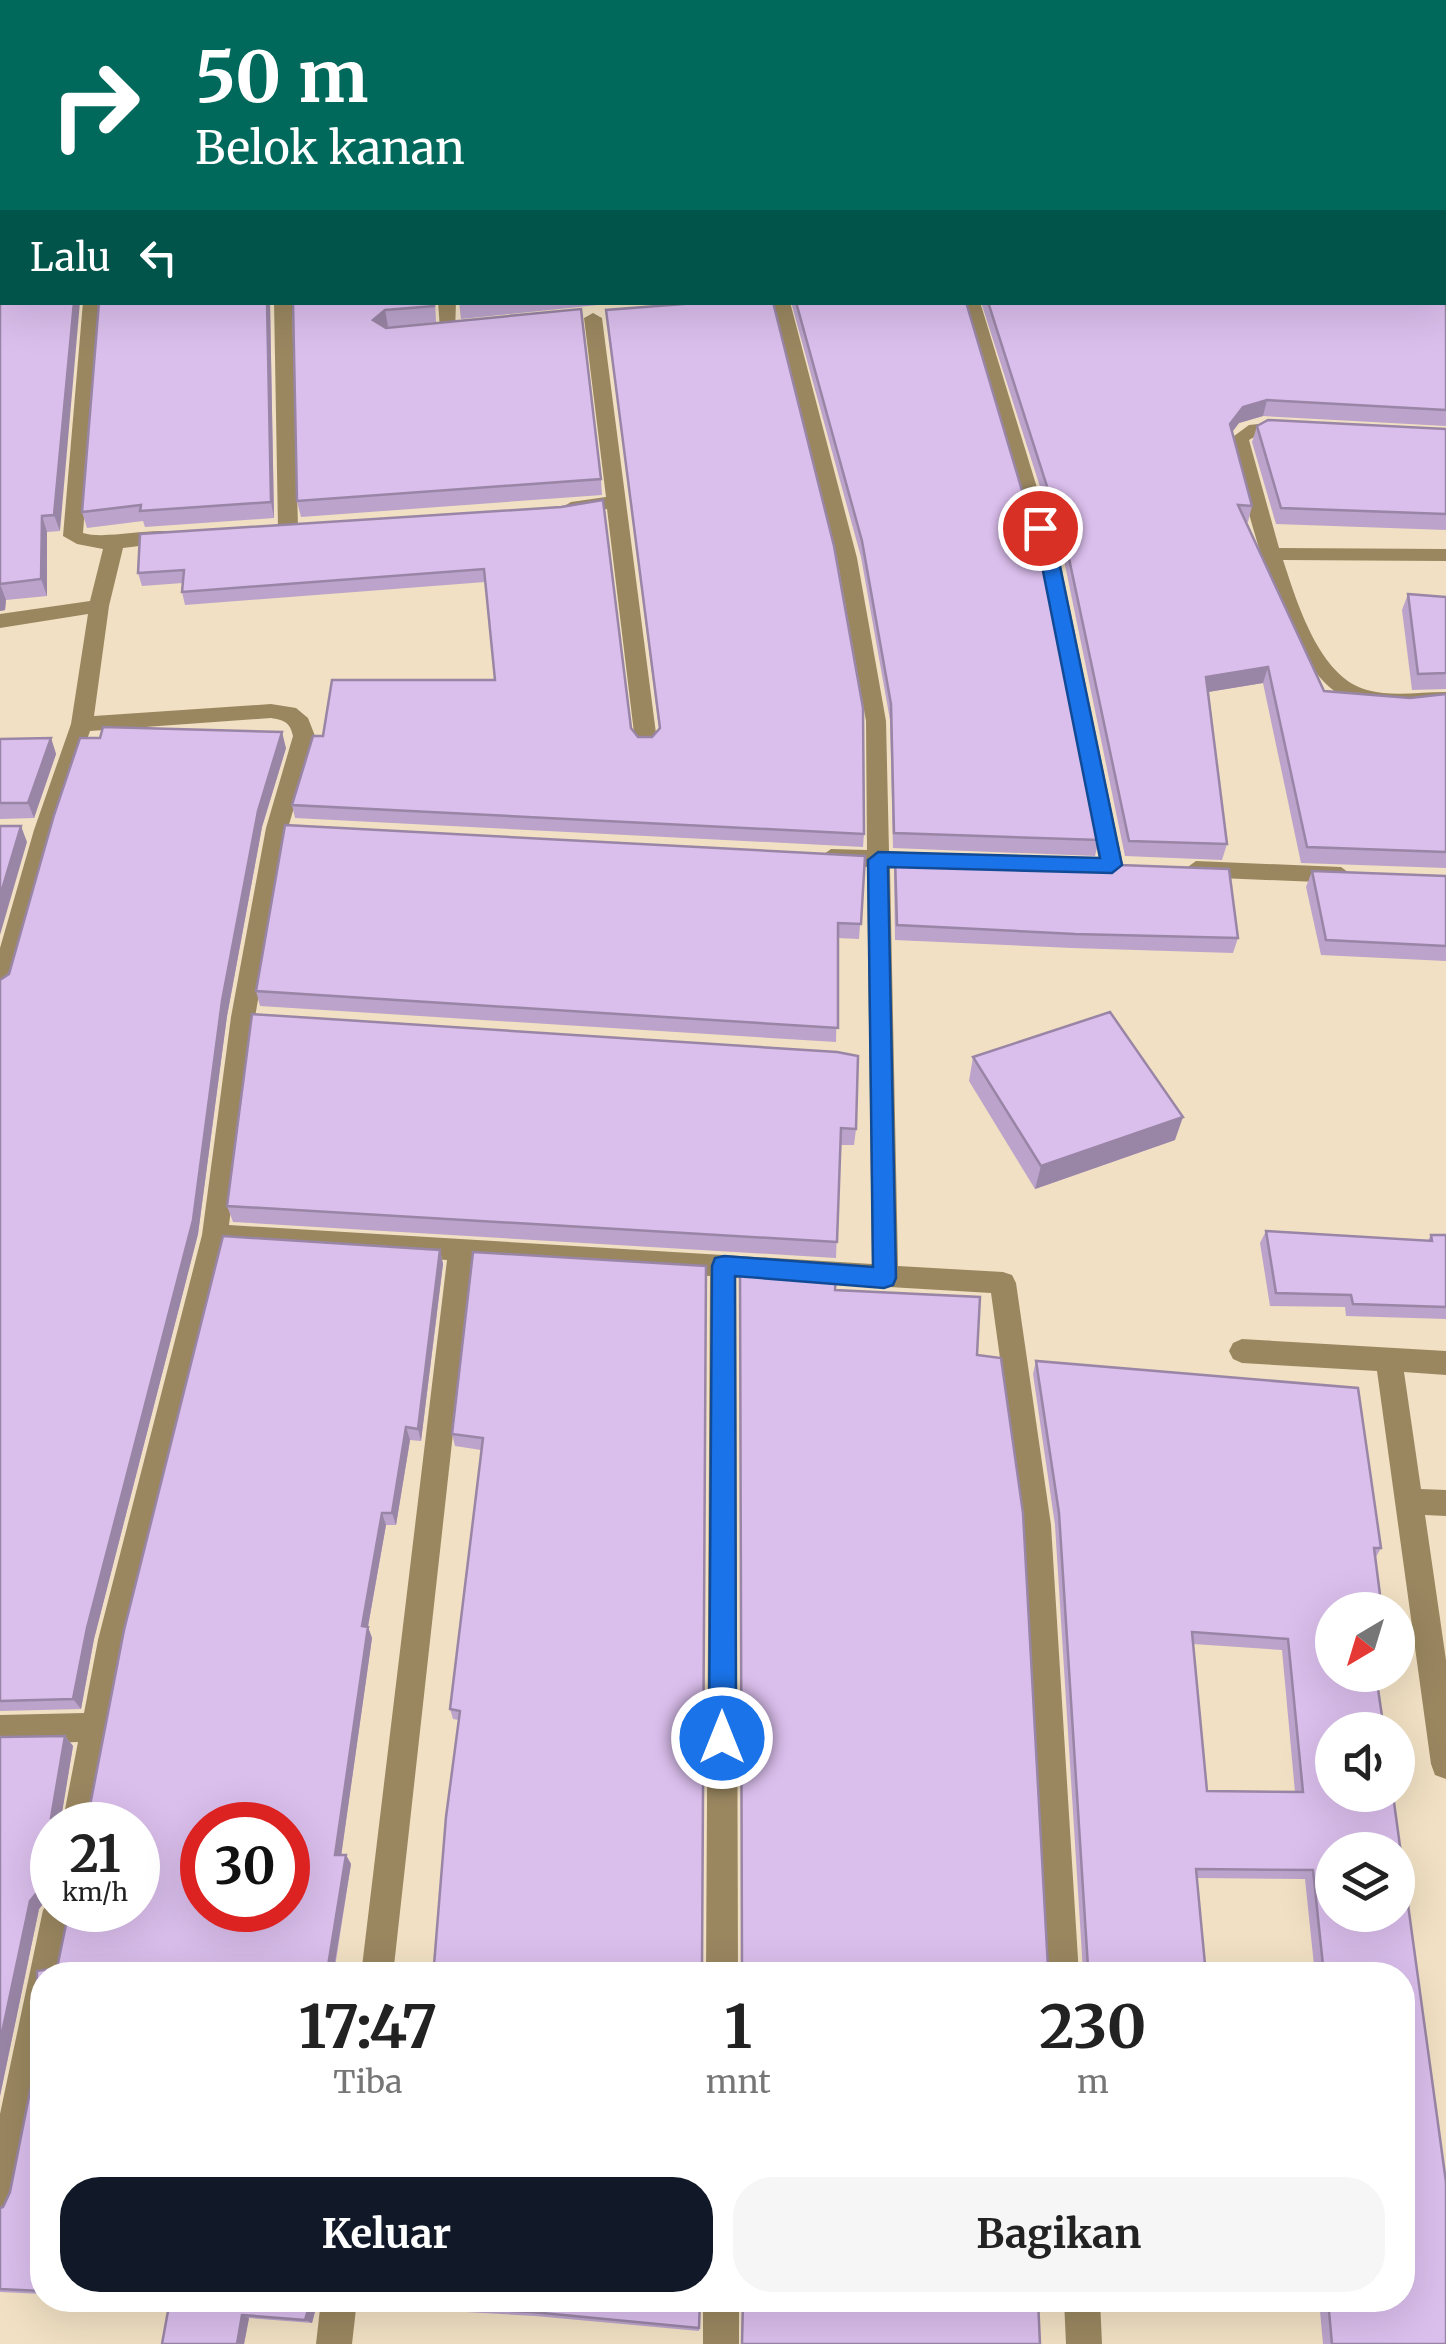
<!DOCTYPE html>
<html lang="id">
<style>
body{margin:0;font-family:Merriweather,serif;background:#f6f6f6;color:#222;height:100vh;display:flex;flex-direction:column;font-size:38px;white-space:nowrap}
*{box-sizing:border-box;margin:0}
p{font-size:32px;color:#767676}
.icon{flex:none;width:55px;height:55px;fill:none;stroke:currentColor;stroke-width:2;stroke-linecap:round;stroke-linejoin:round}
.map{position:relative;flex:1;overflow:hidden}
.details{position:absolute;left:30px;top:1962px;width:1385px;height:350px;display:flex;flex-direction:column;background:#fff;border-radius:40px;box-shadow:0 10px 40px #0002}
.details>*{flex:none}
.banner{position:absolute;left:0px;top:0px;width:1448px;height:305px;box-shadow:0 10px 40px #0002;background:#00695c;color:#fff;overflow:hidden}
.needle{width:65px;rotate:218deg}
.fabs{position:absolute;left:1315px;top:1592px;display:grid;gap:20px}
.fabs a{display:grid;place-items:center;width:100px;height:100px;border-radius:50%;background:#fff;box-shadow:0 10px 40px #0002;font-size:50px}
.speed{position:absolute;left:30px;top:1802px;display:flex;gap:20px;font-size:50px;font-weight:700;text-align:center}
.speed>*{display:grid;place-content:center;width:130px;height:130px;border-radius:50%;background:#fff;box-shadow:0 10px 40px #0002;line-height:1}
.speed small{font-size:25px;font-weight:400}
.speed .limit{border:15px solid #d22;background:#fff;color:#111}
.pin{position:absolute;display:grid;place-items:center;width:85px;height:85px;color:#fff;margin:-42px;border:5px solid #fff;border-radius:50%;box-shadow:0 2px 10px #0007}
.me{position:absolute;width:110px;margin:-55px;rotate:0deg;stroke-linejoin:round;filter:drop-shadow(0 0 8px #0008)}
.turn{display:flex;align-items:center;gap:35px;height:210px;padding:0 30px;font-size:45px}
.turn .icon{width:130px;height:130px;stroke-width:2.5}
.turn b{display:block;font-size:70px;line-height:85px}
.then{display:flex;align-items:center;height:95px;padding:0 30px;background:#0003;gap:20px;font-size:38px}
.eta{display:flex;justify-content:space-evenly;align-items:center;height:170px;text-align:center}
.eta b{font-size:60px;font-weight:700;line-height:70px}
.button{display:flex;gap:20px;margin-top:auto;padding:20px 30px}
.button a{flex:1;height:115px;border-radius:40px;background:#111827;color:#fff;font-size:40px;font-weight:700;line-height:115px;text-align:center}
.button a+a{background:#f6f6f6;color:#222}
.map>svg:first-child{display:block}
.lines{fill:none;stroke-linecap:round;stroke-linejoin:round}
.minor{fill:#9a8760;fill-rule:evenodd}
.wall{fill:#bba3cb;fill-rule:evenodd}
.shaded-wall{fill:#9985a5}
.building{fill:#dabeec;stroke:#9985a5;stroke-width:2.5;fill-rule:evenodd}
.route{fill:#1a73e8;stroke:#114b97;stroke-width:2.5}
</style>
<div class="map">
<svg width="1446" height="2344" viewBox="0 0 1446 2344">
<rect width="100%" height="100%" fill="#f1e0c3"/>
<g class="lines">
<!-- minor -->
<g class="minor">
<path d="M83 302H101L83 533C109 541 166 523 182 536L172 542 123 548 109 606 94 716 271 704 296 708 308 718 315 736 288 828 255 1017 229 1225 872 1264 867 867 831 865 820 857 831 849 867 850 866 721 837 558 773 302H790L857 558 886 721 889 851 926 853 937 861 926 869 890 868 898 1266 1003 1272 1012 1275 1016 1283 1051 1525 1079 1975H1047L1023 1525 991 1293 736 1278 738 1975H706L710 1276 472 1262 393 1975H361L447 1260 225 1246 128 1640 92 1825H62L78 1742 0 1745V1715L84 1713 98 1640 202 1235 231 1017 266 828 293 736C290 722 284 720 271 718L90 731 56 830 12 988 0 997V948L34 830 71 724 88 614 0 628V614L90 601 103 549 77 544 63 536Z"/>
<path d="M274 302H292L298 527 288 533 278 527Z"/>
<path d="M438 302H456L455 333 440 329Z"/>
<path d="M963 302H980L1061 566 1123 865 1112 873 1101 865 1041 566Z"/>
<path d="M593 313 602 318 657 741 646 748 635 741 607 509 571 514 561 508 571 502 606 497 584 318Z"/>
<path d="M1286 421 1292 423V431L1261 433 1249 440 1279 548 1446 549V561L1283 560C1297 602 1319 677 1367 690 1392 697 1420 692 1446 692V706C1413 707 1370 713 1340 695 1281 659 1246 504 1230 439L1249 425Z"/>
<path d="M1196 861 1341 867 1352 875 1341 883 1196 877 1185 869Z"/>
<path d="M1242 1339 1446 1351V1375L1404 1372 1421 1489 1446 1490V1516L1425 1515 1446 1660V1779L1435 1775 1431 1764 1377 1371 1242 1363 1233 1359 1229 1351 1233 1343Z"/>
<path d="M52 1897V1910H75L62 1975H42V2068L17 2196 12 2208 0 2213V2114L43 1910Z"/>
<path d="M321 2300H357L352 2344H316Z"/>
<rect x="703" y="2300" width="36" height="44"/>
<path d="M1064 2300H1100L1102 2344H1066Z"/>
</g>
</g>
<!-- wall -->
<g class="wall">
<path d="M1446 0V426L1263 416 1239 423 1232 432 1252 506 1248 522H1246L1324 691 1410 698 1446 694V868L1301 863 1263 683 1208 692 1227 844 1222 860 1125 856 1065 565 981 302H1445Z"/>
<path d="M0 69 60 531 47 532V596L6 600 5 610 0 611Z"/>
<path d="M270 302 274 518 145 527 143 521 87 528 82 512Z"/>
<path d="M293 302H435L436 322 386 328 601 479 602 495 301 517 297 501Z"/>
<path d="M459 302H627L461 319Z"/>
<path d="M791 302H966L1099 840 1095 856 893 848 890 720 861 557Z"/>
<path d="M606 310 864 834 863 847 295 818 292 805 323 736 495 680 485 582 185 605 182 592 183 583 142 586 138 573 561 507 631 728 638 737H652L659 729Z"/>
<path d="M1257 426 1446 429V530L1276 524 1252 442Z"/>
<path d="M1408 594 1446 597V689L1412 690 1402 610Z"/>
<path d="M51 738 56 754 34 818 0 819V739Z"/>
<path d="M286 748 262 827 227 1016 198 1234 94 1639 81 1709 0 1711V980Z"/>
<path d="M865 856 859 939 838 938 836 1042 260 1006 256 991Z"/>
<path d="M895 857 1238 938 1233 953 1072 948 895 940 894 872Z"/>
<path d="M1312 871 1446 876V961L1321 955 1306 887Z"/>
<path d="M252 1014 856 1129 854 1145H840L836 1258 233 1222 227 1206Z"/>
<path d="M973 1057 1175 1140 1035 1189 969 1081Z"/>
<path d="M1266 1231 1428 1240 1431 1235H1446V1319L1346 1316 1345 1307 1270 1306 1260 1243Z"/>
<path d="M223 1236 440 1250 443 1264 421 1441 410 1440 396 1525H386L368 1627 372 1638 341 1855H346L351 1864 335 1967 340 1975H42V2294L0 2292V2208L3 2207 10 2192 36 2061 37 1971 57 1968 69 1910H138V1825H52V1903L48 1898 39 1909 0 2096V1737L65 1736 73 1746 61 1818 88 1816 124 1630ZM202 1825H288V1910H202Z"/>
<path d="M473 1252 706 1266 702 1968 706 1971H738L742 1968 740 1268 836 1274 835 1290 980 1297 977 1355 1001 1358 1023 1513 1048 1968 1051 1971H1083L1055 1525 1033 1374 1036 1361 1358 1388 1381 1548 1376 1557 1382 1610H1332V1675H1376L1384 1730H1332V1795H1393L1446 2182V2344H1323L1319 2300H1402V1975H1315L1305 1879 1197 1878 1206 1975H424L426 1965H434L446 1817 459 1720 453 1719 450 1709 481 1450 455 1446 452 1434ZM1193 1644 1282 1650 1295 1792 1207 1791ZM1332 1850H1398V1915H1332Z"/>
<path d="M125 2300H318L312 2323 249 2318 244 2344H162L170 2303Z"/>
<path d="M700 2300 699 2331 535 2316 360 2306 355 2302Z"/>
</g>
<!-- shaded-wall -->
<g class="shaded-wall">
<path d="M74 302H80L60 531 54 515Z"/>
<path d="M267 302H270L274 518 271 502Z"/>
<path d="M385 310 388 326 375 336 373 320Z"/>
<path d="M1267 400 1263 416 1239 423 1226 440 1230 424 1243 407Z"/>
<path d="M42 516 47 532V596L41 579Z"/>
<path d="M0 584 6 600 5 610 0 611Z"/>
<path d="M1268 667 1263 683 1202 693 1206 677Z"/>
<path d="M282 732 286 748 262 827 227 1016 198 1234 94 1639 81 1709 73 1699 87 1628 222 1001 258 811Z"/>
<path d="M51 738 56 754 34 818 28 803Z"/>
<path d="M21 826 27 842 0 935V896Z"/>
<path d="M1183 1117 1175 1140 1035 1189 1041 1166Z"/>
<path d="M440 1250 443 1264 421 1441 418 1429Z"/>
<path d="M406 1427 410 1440 396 1525 392 1513Z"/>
<path d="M382 1513 386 1525 366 1637 362 1626Z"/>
<path d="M368 1627 372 1638 340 1864 335 1855Z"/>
<path d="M65 1736 73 1746 60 1825 51 1818Z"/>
<path d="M346 1855 351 1864 333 1974 328 1966Z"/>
<path d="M43 1885 52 1893 39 1909 0 2096V2042L30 1901Z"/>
<path d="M311 2300H318L312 2323 305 2320Z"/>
<path d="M242 2315 249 2318 244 2344H237Z"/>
</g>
<!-- building -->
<g class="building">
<path d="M136 0H1446V410L1267 400 1243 407 1230 424 1252 506 1238 505 1324 691 1410 698 1446 694V852L1307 847 1268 667 1206 677 1227 844 1129 841 1067 549 988 302H1445V2H136Z"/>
<path d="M0 69H2V302H74L54 515 42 516 41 579 0 584Z"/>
<path d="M99 302H267L271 502 140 511 141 505 82 512Z"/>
<path d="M293 302H434V306L385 310 373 320 386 328 581 309 601 479 297 501Z"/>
<path d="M709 302H773L834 546 863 708 864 834 292 805 313 736H323L332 680H495L484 569 182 592 184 570 138 573 140 534 561 507 603 500 631 728 638 737H652L660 728 606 310Z"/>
<path d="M796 302H966L1040 551 1099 840 894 833 891 704 862 541Z"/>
<path d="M1268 420 1446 429V514L1281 508 1257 426Z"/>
<path d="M1408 594 1446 597V673L1418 674Z"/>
<path d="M103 727 282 732 258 811 222 1001 193 1220 87 1628 73 1699 0 1701V980L9 974 54 815 80 738H100Z"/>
<path d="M51 738 28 803H0V739Z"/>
<path d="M285 825 865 856 861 924 838 923V1028L256 991Z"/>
<path d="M0 826H21L0 896Z"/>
<path d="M895 857 1229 869 1238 938 1075 934 897 925Z"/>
<path d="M1312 871 1446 876V946L1326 940Z"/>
<path d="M1110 1012 1183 1117 1041 1166 973 1057Z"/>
<path d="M252 1014 837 1052 858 1056 856 1129 841 1128 837 1242 227 1206Z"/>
<path d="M1266 1231 1432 1241 1431 1235H1446V1307L1353 1304 1351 1295 1276 1293Z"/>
<path d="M223 1236 440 1250 418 1429 406 1427 392 1513H382L362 1626 368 1627 335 1855H346L328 1966 335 1967 334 1975H42V2291L0 2289V2208L3 2207 10 2192 36 2061 37 1971 57 1968 69 1910H138V1825H52V1898H47L43 1885 30 1901 0 2042V1737L65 1736 51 1818 88 1816 124 1630ZM202 1825H288V1910H202Z"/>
<path d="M473 1252 706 1266 702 1967 706 1971H738L742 1967 740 1268 836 1274 835 1290 980 1297 977 1355 1001 1358 1023 1513 1048 1968 1051 1971H1084L1088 1967 1059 1513 1036 1361 1358 1388 1381 1548H1374L1382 1610H1332V1675H1376L1384 1730H1332V1795H1393L1446 2182V2344H1332L1328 2300H1402V1975H1324L1313 1870 1196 1869 1206 1975H424L426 1965H434L446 1817 460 1711 450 1709 483 1438 452 1434ZM1192 1632 1288 1639 1303 1792 1207 1791ZM1332 1850H1398V1915H1332Z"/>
<path d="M170 2300H311L305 2320 242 2315 237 2344H162Z"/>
<path d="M354 2300H700L699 2328 532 2312 355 2302Z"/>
<path d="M743 2300H1038L1040 2344H742Z"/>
</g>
<!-- route -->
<path class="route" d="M1040 522 1048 528 1060 566 1122 865 1112 873 888 867 896 1278 893 1285 884 1288 735 1276 736 1738 732 1748 722 1752 713 1748 709 1738 712 1266 715 1258 724 1256 873 1267 868 860 878 852 1100 858 1042 566 1031 528Z"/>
</svg>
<div class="fabs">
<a><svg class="needle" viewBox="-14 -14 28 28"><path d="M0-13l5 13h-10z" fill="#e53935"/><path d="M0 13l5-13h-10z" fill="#767676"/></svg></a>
<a><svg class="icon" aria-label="sound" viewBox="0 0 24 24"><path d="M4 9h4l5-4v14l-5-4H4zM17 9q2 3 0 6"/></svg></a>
<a><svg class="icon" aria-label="layers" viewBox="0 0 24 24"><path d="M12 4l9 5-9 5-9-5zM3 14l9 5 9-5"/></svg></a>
</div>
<div class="speed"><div>21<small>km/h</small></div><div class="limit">30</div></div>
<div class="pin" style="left:1040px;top:528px;background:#d93025"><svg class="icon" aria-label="arrive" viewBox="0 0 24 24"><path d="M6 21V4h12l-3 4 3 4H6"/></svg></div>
<svg class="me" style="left:722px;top:1738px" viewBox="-20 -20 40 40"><circle r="17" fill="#1a73e8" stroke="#fff" stroke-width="3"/><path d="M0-11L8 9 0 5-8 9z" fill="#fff"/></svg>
<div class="banner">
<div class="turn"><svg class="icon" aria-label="right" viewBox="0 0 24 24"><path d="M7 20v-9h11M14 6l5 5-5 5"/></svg><div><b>50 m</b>Belok kanan</div></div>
<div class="then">Lalu<svg class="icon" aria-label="left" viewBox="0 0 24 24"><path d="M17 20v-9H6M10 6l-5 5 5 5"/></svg></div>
</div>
<section class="details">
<div class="eta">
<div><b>17:47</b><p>Tiba</p></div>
<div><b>1</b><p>mnt</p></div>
<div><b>230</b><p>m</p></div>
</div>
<div class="button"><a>Keluar</a><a>Bagikan</a></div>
</section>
</div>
